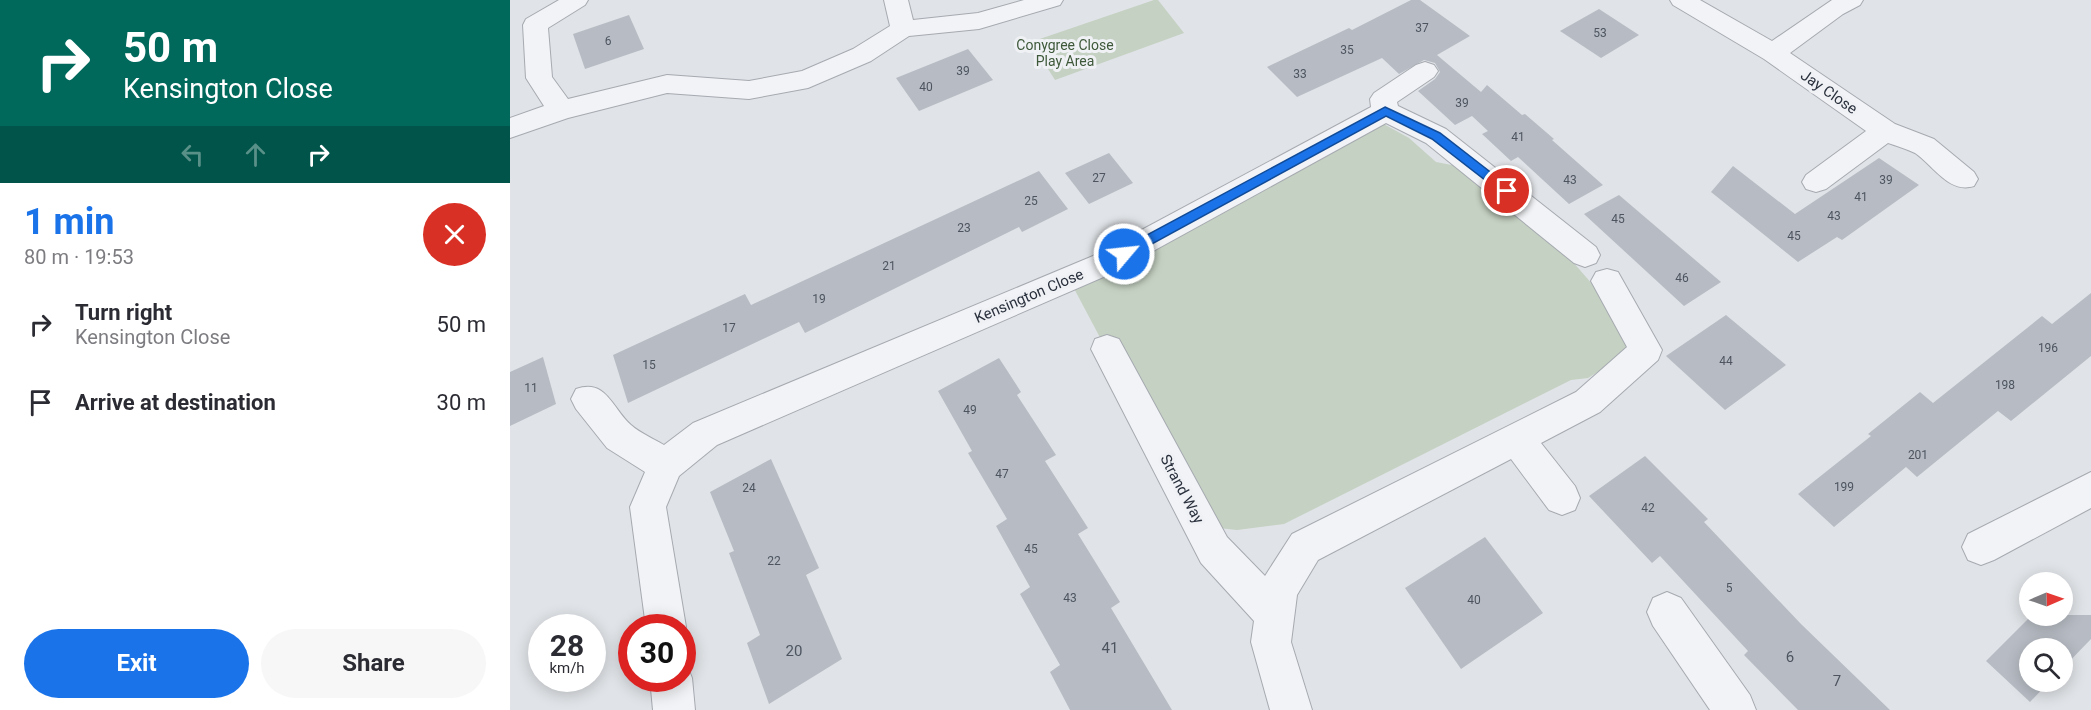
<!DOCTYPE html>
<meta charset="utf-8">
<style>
body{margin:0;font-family:Roboto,sans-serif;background:#f7f7f7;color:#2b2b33;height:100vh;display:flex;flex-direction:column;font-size:22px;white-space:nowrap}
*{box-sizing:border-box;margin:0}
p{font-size:20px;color:#7c7c81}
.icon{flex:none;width:33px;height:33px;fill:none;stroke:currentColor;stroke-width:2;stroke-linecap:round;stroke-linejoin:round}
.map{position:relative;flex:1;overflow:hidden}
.side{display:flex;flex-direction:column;background:#fff;width:510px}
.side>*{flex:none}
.banner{background:#00695c;color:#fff;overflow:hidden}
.needle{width:39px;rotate:88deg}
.fabs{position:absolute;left:1509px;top:572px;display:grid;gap:12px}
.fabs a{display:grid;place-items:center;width:54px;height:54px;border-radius:50%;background:#fff;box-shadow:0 3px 15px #0003;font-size:30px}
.speed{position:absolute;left:18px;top:614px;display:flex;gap:12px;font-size:30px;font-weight:700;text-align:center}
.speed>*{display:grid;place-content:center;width:78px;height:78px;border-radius:50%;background:#fff;box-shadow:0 3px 15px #0003;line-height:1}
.speed small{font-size:15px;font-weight:400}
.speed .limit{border:9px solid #d22;background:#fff;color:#111}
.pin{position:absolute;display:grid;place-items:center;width:51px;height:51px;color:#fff;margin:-26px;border:3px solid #fff;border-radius:50%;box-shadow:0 2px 6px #0007}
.me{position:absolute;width:66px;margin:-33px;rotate:62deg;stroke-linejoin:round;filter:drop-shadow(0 0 4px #0008)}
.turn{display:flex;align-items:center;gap:21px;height:126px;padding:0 24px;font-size:27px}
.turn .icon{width:78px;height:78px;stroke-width:2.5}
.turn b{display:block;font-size:42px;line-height:51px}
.lanes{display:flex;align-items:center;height:57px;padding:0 24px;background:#0003;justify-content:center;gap:30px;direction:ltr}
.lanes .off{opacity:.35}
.round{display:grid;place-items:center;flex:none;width:63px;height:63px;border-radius:32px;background:#f7f7f7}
.summary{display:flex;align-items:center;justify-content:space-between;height:102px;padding:0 24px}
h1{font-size:36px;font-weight:700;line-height:45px;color:#1a73e8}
.cta{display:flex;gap:12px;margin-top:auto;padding:12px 24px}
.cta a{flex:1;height:69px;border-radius:36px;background:#1a73e8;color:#fff;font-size:24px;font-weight:700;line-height:69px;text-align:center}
.cta a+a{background:#f7f7f7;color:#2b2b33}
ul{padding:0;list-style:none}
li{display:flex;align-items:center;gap:18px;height:78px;padding:0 24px}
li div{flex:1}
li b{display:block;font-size:22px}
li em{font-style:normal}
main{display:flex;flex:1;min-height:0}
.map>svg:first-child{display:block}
.green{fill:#c5d1c2}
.building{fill:#b7bcc4}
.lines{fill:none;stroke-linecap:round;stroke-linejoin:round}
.street-casing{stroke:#a6aab1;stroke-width:2}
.street{fill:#f2f3f6;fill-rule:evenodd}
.route{fill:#1a73e8;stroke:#114b97;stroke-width:1.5}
.labels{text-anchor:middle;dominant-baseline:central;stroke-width:6;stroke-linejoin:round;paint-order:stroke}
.number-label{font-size:12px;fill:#4d545f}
.far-park-label{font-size:14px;fill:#3e5839;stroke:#eff1f5}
.street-label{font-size:15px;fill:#2a313d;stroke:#eff1f5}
.near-number-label{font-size:15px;fill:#4d545f}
</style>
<main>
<section class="side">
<div class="banner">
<div class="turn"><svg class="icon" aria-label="right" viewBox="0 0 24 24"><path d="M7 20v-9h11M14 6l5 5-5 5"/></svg><div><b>50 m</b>Kensington Close</div></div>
<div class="lanes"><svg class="icon off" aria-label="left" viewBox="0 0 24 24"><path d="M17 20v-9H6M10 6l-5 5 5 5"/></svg><svg class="icon off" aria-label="ahead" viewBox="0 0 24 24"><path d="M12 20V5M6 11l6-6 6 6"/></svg><svg class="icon" aria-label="right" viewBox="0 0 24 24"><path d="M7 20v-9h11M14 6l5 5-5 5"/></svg></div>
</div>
<div class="summary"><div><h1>1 min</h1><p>80 m · 19:53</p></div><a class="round" style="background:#d93025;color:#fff"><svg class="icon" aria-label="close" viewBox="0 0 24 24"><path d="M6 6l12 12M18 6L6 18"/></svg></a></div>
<ul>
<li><svg class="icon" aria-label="right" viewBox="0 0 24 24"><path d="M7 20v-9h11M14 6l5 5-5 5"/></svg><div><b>Turn right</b><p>Kensington Close</p></div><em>50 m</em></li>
<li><svg class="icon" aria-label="arrive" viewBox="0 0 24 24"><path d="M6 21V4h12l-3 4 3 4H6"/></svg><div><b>Arrive at destination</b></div><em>30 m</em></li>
</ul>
<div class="cta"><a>Exit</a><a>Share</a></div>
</section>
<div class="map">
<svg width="1581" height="710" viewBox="0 0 1581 710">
<rect width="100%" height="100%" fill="#e0e3e7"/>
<!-- green -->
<g class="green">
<path d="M644 0H648L674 33 545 80 521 42Z"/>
<path d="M870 122 899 138 926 162 952 167 1056 254 1109 315 1126 348 1078 378 1061 380 774 524 727 530 690 526 559 279Z"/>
</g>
<!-- building -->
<g class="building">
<path d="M901 0H910L960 36 927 55 971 92 977 85 1012 115 1015 114 1044 139 1042 140 1093 185 1059 204 1008 157 1001 161 972 134 978 131 962 116 945 125 908 91 925 79 930 72 925 63 914 60 889 74 872 58 787 97 757 67 839 28 842 30Z"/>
<path d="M1089 9 1129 35 1091 58 1050 31Z"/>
<path d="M119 15 134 49 75 69 63 34Z"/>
<path d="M458 49 483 80 409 111 386 78Z"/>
<path d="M599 153 623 183 579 204 555 173Z"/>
<path d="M1369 158 1409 185 1332 240 1327 237 1288 262 1201 192 1223 166 1285 214Z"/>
<path d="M529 171 558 209 512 232 509 227 295 333 289 322 118 403 103 355 235 294 241 305Z"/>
<path d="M1109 195 1211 282 1174 306 1074 214Z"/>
<path d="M1581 293V356L1501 421 1488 411 1407 477 1396 467 1324 527 1288 494 1361 436 1358 434 1410 392 1423 403 1532 316 1542 324Z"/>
<path d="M1216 315 1276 365 1215 410 1156 356Z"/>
<path d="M33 357 46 404 0 426V372Z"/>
<path d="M489 358 511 392 507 395 546 455 535 461 578 528 568 534 610 602 601 608 662 710H560L540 672 550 665 510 594 520 587 486 526 497 519 458 453 462 451 428 391Z"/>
<path d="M1135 456 1198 519 1194 522 1291 624 1380 710H1288L1234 655 1238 651 1150 556 1142 563 1079 496Z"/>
<path d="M261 459 309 568 296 575 332 659 259 704 237 643 250 635 219 553 224 551 200 492Z"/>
<path d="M975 537 1033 613 951 669 895 588Z"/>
<path d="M1522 615H1581V639L1552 669V648H1520V681H1540L1520 702 1476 661Z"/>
</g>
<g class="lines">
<defs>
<g id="street">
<path d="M49 0H78L75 5 38 28 42 77 58 99 157 75 239 81 292 71 343 49 380 26 374 0H398L403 20 468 13 514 0H553L550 5 469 29 399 36 361 61 298 88 239 99 157 93 58 118 0 138V118L34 106 16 78 13 25 16 19Z"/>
<path d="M1160 0H1190L1262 41 1322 0H1353L1350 5 1333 14 1280 53 1385 124 1424 139 1464 172 1468 179 1464 186C1439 194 1424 166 1405 153 1397 149 1387 146 1378 143L1316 189 1306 192 1296 189 1292 182 1296 175 1356 131 1254 59 1163 5Z"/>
<path d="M915 62 924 65 928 71 924 77 887 102 888 106 936 129 1086 247 1090 255 1086 263 1075 267 1064 263 916 143 876 123 605 272 207 445 169 476 156 507 176 627 172 635V627H136L120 507 135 472 97 448 66 409 61 399 66 389C96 378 102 408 121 425 130 433 144 439 154 445L183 423 583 256 861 107 860 99 864 93 906 65Z"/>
<path d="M1097 269 1108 272 1152 350 1148 360 1090 412 1031 443 1065 486 1070 498 1065 510 1052 515 1039 510 1001 459 808 560 787 595 781 642 802 710H760L741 642 744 621 691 563 581 349 585 339 597 335 609 339 717 537 755 576 782 534 1066 392 1117 347 1081 281 1086 272Z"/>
<path d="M1581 472V508L1484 560 1471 565 1458 560 1452 547 1458 534Z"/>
<path d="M1157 592 1171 598 1240 695 1246 710H1200L1143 626 1137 612 1143 598Z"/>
<path d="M172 662 176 663 182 678 185 710H143L140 678H172Z"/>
</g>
</defs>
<!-- street casing -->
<use href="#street" class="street-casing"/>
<!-- street -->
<use href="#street" class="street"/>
</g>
<!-- route -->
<path class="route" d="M875 107 930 133 1001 188V194H993L922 139 876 116 618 257H609L607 254 609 250Z"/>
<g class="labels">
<!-- number labels -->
<g class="number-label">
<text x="912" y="28">37</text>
<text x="1090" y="33">53</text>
<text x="98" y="41">6</text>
<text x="837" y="50">35</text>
<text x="453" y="71">39</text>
<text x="790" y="74">33</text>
<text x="416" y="87">40</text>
<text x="952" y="103">39</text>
<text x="1008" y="137">41</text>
<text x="589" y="178">27</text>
<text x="1060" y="180">43</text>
<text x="1376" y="180">39</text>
<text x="1351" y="197">41</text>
<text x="521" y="201">25</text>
<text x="1324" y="216">43</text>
<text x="1108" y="219">45</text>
<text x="454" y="228">23</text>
<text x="1284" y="236">45</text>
<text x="379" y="266">21</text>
<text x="1172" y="278">46</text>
<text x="309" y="299">19</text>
<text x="219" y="328">17</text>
<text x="1538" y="348">196</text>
<text x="1216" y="361">44</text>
<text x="139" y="365">15</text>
<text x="1495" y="385">198</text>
<text x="21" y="388">11</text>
<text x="460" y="410">49</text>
<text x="1408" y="455">201</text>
<text x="492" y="474">47</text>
<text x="1334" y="487">199</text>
<text x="239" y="488">24</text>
<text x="1138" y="508">42</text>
<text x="521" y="549">45</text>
<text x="264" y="561">22</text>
<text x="1219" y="588">5</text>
<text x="560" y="598">43</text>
<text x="964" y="600">40</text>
</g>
<!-- far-park labels -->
<g class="far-park-label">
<text x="555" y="45">Conygree Close<tspan x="555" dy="16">Play Area</tspan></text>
</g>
<!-- street labels -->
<g class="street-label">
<text transform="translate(1319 92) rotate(35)">Jay Close</text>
<text transform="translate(519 296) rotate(-23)">Kensington Close</text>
<text transform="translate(672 489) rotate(62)">Strand Way</text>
</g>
<!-- near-number labels -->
<g class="near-number-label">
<text x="600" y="648">41</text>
<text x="284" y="651">20</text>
<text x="1280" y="657">6</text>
<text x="1327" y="681">7</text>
</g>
</g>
</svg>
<div class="fabs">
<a><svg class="needle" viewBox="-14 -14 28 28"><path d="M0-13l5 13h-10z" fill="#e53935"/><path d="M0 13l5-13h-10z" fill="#7c7c81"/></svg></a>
<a><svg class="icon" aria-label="search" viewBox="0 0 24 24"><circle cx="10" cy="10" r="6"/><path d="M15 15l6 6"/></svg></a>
</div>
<div class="speed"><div>28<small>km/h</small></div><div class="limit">30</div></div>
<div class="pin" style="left:997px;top:191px;background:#d93025"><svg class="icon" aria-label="arrive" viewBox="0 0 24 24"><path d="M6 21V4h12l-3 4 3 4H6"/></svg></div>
<svg class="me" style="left:614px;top:254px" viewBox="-20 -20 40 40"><circle r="17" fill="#1a73e8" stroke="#fff" stroke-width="3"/><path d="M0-11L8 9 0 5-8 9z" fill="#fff"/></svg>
</div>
</main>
